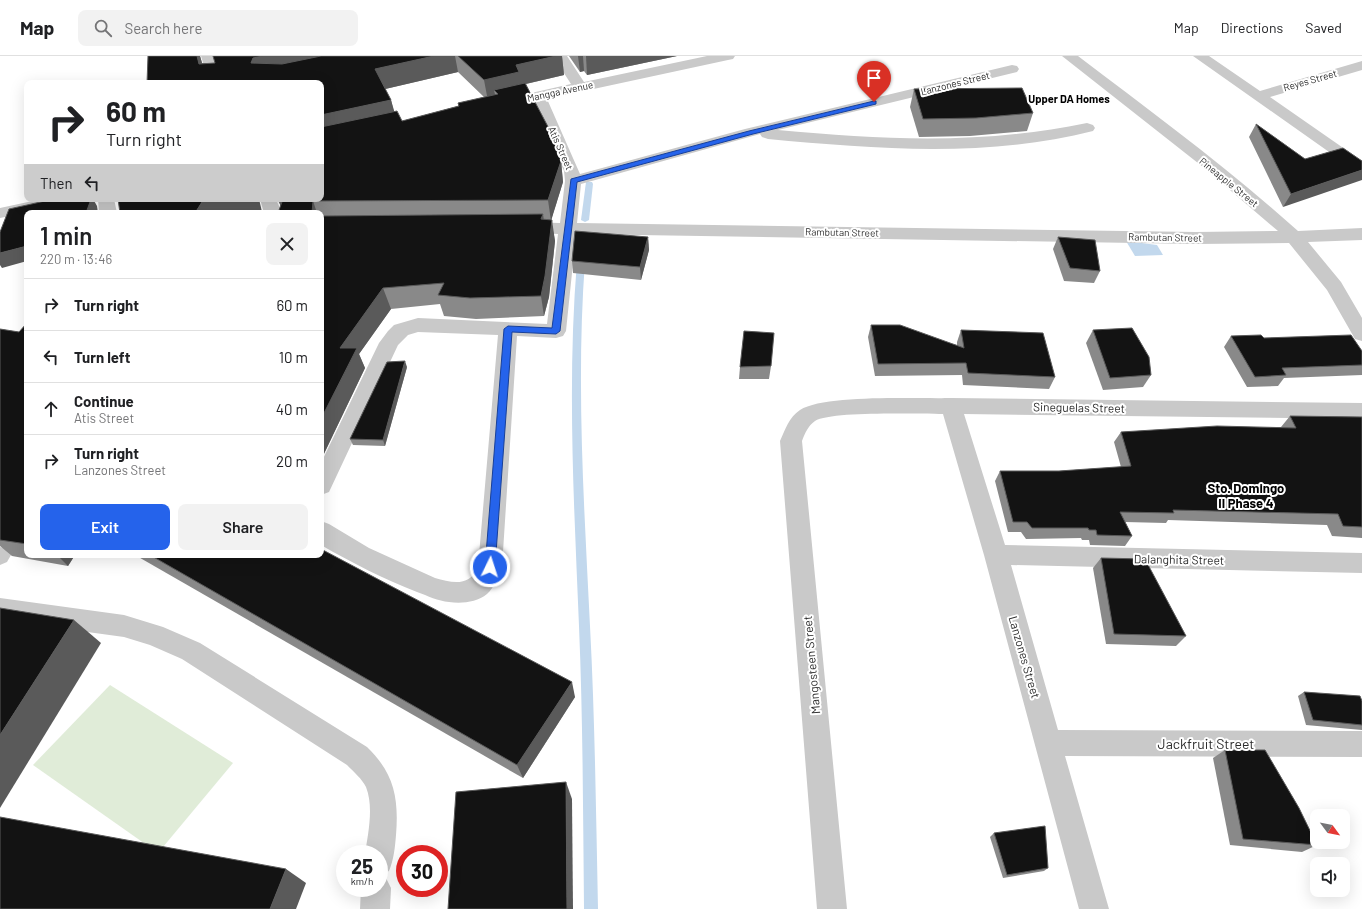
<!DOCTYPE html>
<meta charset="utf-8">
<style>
body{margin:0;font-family:Barlow,sans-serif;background:#f2f2f2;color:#202124;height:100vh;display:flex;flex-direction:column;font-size:15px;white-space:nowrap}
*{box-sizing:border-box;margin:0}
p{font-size:13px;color:#757577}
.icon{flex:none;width:22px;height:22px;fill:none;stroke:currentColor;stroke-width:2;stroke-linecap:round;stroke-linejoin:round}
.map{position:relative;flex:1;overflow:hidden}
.side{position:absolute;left:24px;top:154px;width:300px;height:348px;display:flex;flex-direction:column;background:#fff;border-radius:8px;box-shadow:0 4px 16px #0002}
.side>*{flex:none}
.guide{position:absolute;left:24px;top:24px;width:300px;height:122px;border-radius:8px;box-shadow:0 4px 16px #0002;background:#fff;color:#202124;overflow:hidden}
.needle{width:26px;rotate:122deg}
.tools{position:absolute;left:1310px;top:753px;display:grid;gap:8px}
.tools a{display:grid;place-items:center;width:40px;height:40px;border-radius:8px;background:#fff;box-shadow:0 4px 16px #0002;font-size:20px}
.speed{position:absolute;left:336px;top:789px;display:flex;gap:8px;font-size:20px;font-weight:700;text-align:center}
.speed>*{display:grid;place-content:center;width:52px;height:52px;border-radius:50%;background:#fff;box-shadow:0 4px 16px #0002;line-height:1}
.speed small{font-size:10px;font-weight:400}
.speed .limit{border:6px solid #d22;background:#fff;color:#111}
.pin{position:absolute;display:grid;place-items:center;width:34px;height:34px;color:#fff;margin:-41px -17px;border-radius:50% 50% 50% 0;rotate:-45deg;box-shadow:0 0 4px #0007}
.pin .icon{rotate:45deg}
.me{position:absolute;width:44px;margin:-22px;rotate:4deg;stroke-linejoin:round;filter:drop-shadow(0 0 3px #0008)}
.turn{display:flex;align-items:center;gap:14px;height:84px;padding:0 16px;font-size:18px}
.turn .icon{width:52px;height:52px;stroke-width:2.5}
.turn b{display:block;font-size:28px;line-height:34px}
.then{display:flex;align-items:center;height:38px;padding:0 16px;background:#0003;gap:8px;font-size:15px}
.round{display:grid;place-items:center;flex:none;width:42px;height:42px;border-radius:8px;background:#f2f2f2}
.summary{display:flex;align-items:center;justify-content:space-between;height:68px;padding:0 16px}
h1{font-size:24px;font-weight:600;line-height:30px}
.action{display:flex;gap:8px;margin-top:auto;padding:8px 16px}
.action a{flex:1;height:46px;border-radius:8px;background:#2563eb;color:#fff;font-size:16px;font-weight:600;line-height:46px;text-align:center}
.action a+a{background:#f2f2f2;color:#202124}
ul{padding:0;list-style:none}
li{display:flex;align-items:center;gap:12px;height:52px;padding:0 16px;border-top:1px solid #e0e0e0}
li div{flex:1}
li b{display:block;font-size:15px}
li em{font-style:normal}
header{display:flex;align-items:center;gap:24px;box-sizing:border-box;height:56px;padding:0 20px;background:#fff;border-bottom:1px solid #e0e0e0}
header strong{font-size:19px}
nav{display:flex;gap:22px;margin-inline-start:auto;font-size:14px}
.search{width:280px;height:36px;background:#f2f2f2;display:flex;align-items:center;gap:10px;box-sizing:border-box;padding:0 14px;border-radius:8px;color:#757577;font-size:15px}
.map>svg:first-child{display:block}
.green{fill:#e0ecd8}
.water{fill:#c2d8ed}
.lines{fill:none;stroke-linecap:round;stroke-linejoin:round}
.stream{fill:#c2d8ed;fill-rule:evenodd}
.service{fill:#c9c9c9;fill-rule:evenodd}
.minor{fill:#c9c9c9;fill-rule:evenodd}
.wall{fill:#898989;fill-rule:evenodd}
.shaded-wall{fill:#5a5a5a}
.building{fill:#131313;stroke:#5a5a5a}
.route{fill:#2563eb;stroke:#184099}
.labels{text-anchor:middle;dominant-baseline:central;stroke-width:4;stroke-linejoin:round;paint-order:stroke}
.far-street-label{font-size:10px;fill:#2c2c2c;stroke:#fff}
.far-neighbourhood-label{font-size:11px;font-weight:bold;fill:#000;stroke:#fff}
.street-label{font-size:12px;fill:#2c2c2c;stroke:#fff}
.neighbourhood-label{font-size:13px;font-weight:bold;fill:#000;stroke:#fff}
.near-street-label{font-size:14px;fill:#2c2c2c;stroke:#fff}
</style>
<header>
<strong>Map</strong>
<div class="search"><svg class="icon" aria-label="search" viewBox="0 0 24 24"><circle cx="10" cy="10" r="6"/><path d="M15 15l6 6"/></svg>Search here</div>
<nav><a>Map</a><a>Directions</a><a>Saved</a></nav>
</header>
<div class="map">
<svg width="1362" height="853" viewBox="0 0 1362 853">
<rect width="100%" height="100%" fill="#fff"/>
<!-- green -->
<path class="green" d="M110 629 233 707 158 797 33 709Z"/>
<!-- water -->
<path class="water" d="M1126 185 1157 189 1163 199 1135 200Z"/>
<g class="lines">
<!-- stream -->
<g class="stream">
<path d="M586 126H592L593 128 589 164 585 166 581 164Z"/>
<path d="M581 202 585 205C576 327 584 448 590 570 595 664 596 759 598 853H584C583 759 583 664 579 570 574 448 567 327 577 205Z"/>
</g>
<!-- service -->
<path class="service" d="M0 491 8 493 11 499 7 506 0 509Z"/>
<!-- minor -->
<g class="minor">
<path d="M201 0H215L223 27H209Z"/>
<path d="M553 0H567L584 26 707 0H735L733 3 728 4 547 43 580 118 745 73 1012 9 1017 10 1019 13 1017 16 778 74C885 84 980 89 1087 67L1093 69 1095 72 1093 75C986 102 876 93 768 83L762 81 760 78 581 128 577 167 1196 176 1278 175 1203 111 1062 0H1078C1153 57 1228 112 1298 175L1362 172V184L1308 186 1341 226 1362 262V285L1355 283 1327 234 1289 187 1196 188 576 178 566 275 563 280 556 282 517 280 502 511C498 520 495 531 487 538 477 546 462 548 449 546 438 545 428 540 417 536 384 523 352 507 321 489V465L329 468 369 492 435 522C452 527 470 531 478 511L498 279 418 276 408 279 398 289 329 436 321 439V407L379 287 388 275 394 269 418 262 547 268 558 178 518 176 515 172 518 168 524 166 560 167 565 125 564 115 533 45 523 48 518 46 515 43 518 40 571 28Z"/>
<path d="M1193 0H1209L1260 35 1362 5V14L1270 41 1362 105V117L1356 115Z"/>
<path d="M42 143H76L74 147 68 148 0 162V152Z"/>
<path d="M98 143H114L117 157H99Z"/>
<path d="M260 143H276L282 157H264Z"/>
<path d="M951 342 1362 347V363L964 358 1005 489 1362 497V517L1011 509 1058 674 1362 675V701L1065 700 1109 853H1079L984 499 943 358C919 358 831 355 815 365 808 370 805 377 802 385L847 853H817L780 385C785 374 789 361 800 354 825 338 918 343 951 342Z"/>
<path d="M0 542 124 559 163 571 200 587 367 691C394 717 399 742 396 779 395 791 394 803 389 815L380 819 386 822 391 832 390 853H360L361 832H379V798H365C368 778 374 751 366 731 362 723 354 716 347 709L182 603 150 589 124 581 0 564Z"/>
</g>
</g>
<!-- wall -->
<g class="wall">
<path d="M148 0H200L202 7H215L213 0H562L564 19 526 28 561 105 563 126 551 164 555 185 549 241 544 260 476 263 444 260 440 248 391 253 359 298 365 312 321 404V157H278L281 150 277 143H321ZM458 16 484 41 458 47V50L402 65 394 56 391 44 385 33Z"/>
<path d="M569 0H677L587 19 584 15 580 16Z"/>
<path d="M914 33 1033 57 1027 75 970 80 919 81 910 51Z"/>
<path d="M1256 68 1305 103 1343 92 1283 151 1249 81Z"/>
<path d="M648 181 649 194 641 224 573 217 572 205Z"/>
<path d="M1058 181 1100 215 1094 227 1064 225 1053 193Z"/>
<path d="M27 267V499H75L68 510 12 500 0 490V273L19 276Z"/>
<path d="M871 269 957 289V286L961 274 1055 321 1049 333 963 329 962 319 875 320 868 281Z"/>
<path d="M1093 274 1151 319 1143 331 1103 334 1086 287Z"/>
<path d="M1231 280 1264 282 1362 295V319L1284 322 1278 330 1247 331 1224 291Z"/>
<path d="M771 310 769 323H739L740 311Z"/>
<path d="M407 311 385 390 353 389 350 383Z"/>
<path d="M1290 360 1362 361V482L1332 480 1327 469 1168 464 1166 467 1125 466 1132 480 1125 490 1090 489 1089 484H1082L1081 482 1026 483 1021 476H1008L995 425 1000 415H1059L1121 411 1114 386 1121 376 1281 371Z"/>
<path d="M135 499H321L575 641 523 722Z"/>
<path d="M1101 502 1186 580 1176 590 1106 588 1093 512Z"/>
<path d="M1304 636 1362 645V674L1306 669 1298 640Z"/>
<path d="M1225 694 1317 789 1302 796 1230 789 1213 702Z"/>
<path d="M994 777 1048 812 1044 815 1003 822 990 781Z"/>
</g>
<!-- shaded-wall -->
<g class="shaded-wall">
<path d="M197 0H200L208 27 199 8Z"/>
<path d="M263 0H374L262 23 251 7 253 2Z"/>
<path d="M434 0H455L458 16 381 34 375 13Z"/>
<path d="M556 0H562L564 19 521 29 498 38 494 34 496 43 488 45 484 24 516 9Z"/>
<path d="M578 0H583L584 15 580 16Z"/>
<path d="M586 0H677L587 19Z"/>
<path d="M391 44 397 65 321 81V59Z"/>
<path d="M561 105 563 126 551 165 548 144Z"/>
<path d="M1362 114V124L1283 151 1291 138Z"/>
<path d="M90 143H93L97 150 98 157H86Z"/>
<path d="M216 143H259L262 156 257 157H195L202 146Z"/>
<path d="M278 143H297L281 151Z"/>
<path d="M313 145 317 157H312Z"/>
<path d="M543 158 546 179 541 163Z"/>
<path d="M552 164 555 185 549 241 544 260 541 240Z"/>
<path d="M648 181 649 194 641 224 640 211Z"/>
<path d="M27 190V205L2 212 0 209V197Z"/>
<path d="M383 232 391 253 359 298 365 312 321 404V363L340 292Z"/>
<path d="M405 305 407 311 385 390 383 384Z"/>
<path d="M57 499H75L68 510Z"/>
<path d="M74 564 101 587 0 752V679Z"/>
<path d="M572 626 575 641 523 722 517 709Z"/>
<path d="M566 726 572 743 573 853H567Z"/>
<path d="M286 813 306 827 296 853H270Z"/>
</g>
<!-- building -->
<g class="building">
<path d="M148 0H197L199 8 215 7 213 0H263L253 2 251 7 282 8 321 0H434L375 13 391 44 321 59V27H147Z"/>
<path d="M458 0H556L516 9 519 16 484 24Z"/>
<path d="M525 27 555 84 561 105 548 144 313 145 312 157H278L283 143H321V71L397 55 402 65 459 50 458 47 498 38 494 34Z"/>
<path d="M1022 32 1033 57 976 62 923 63 914 33Z"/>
<path d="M1256 68 1305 103 1343 92 1362 105V114L1291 138Z"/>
<path d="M54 143H90V146L86 157H27V190L0 197V176L9 153Z"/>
<path d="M118 143H216L202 146 195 157H120Z"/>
<path d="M543 158 541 163 552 164 545 220 541 240 470 242 438 239 444 227 383 232 340 292H357L321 363V160Z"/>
<path d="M575 175 648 181 640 211 572 205Z"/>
<path d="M1058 181 1095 184 1100 215 1070 212Z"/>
<path d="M27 267V488L0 484V273L19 276Z"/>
<path d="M871 269H900L964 292 961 274 1043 277 1055 321 968 317 966 307 878 308Z"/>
<path d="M1132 272 1149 301 1151 319 1110 322 1093 274Z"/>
<path d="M744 275 774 277 771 310 740 311Z"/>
<path d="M1261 279 1264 282 1351 279 1362 295V309L1282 312 1286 319 1255 321 1231 280Z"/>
<path d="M405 305 383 384 350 383 387 306Z"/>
<path d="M1290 360 1362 361V471L1343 470 1338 458 1173 454 1174 457 1120 456 1132 480 1097 479 1096 474H1089L1088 472H1032L1027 466H1013L1000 415H1059L1131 410 1121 376 1217 370 1296 372Z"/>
<path d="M321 493 572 626 517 709 150 499H321Z"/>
<path d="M1101 502 1145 503 1186 580 1114 578Z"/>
<path d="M0 552 74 564 0 679Z"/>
<path d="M1304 636 1360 640 1362 645V669L1313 664Z"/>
<path d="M1225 694H1265L1299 752 1317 789 1243 783Z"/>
<path d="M566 726 567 853H448L456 736Z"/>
<path d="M0 761 286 813 270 853H0Z"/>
<path d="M1045 770 1048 812 1007 819 994 777Z"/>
</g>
<!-- route -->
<path class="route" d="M874 45H876V48L753 78 577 126 560 275 556 278 512 276 495 511 493 514H486L485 511 504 273 508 270 552 272 571 123 749 75Z"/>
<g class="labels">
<!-- far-street labels -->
<g class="far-street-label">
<text transform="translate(1310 24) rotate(-16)">Reyes Street</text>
<text transform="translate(955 27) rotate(-14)">Lanzones Street</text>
<text transform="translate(560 35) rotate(-12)">Mangga Avenue</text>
<text transform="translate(561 92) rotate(66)">Atis Street</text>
<text transform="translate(1229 126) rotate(39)">Pineapple Street</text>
<text transform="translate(842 176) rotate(1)">Rambutan Street</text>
<text transform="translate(1165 181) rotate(1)">Rambutan Street</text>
</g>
<!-- far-neighbourhood labels -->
<g class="far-neighbourhood-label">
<text x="1069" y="42">Upper DA Homes</text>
</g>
<!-- street labels -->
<g class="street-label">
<text transform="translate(1079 351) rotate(1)">Sineguelas Street</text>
<text transform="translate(1179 503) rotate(1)">Dalanghita Street</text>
<text transform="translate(1025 601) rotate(74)">Lanzones Street</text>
<text transform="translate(811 609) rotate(-95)">Mangosteen Street</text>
</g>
<!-- neighbourhood labels -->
<g class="neighbourhood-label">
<text x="1246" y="432">Sto. Domingo<tspan x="1246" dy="15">II Phase 4</tspan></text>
</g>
<!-- near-street labels -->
<g class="near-street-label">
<text x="1206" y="687">Jackfruit Street</text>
</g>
</g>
</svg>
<div class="tools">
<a><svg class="needle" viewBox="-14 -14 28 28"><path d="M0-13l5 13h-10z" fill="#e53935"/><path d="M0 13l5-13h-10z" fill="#757577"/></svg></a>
<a><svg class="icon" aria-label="sound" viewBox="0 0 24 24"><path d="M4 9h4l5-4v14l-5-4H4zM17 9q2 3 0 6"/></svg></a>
</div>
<div class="speed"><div>25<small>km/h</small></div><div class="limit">30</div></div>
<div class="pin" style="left:874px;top:46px;background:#d93025"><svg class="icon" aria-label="arrive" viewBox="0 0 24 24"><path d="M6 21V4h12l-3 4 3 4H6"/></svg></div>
<svg class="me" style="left:490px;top:511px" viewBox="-20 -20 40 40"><circle r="17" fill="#2563eb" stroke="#fff" stroke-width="3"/><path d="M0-11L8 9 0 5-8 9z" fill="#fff"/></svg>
<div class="guide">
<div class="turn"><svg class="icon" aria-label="right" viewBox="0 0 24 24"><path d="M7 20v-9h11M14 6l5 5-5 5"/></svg><div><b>60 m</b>Turn right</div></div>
<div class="then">Then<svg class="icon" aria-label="left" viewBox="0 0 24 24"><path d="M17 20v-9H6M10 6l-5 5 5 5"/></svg></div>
</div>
<section class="side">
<div class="summary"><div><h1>1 min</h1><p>220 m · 13:46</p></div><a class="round"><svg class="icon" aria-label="close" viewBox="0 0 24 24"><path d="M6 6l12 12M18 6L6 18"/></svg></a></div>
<ul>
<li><svg class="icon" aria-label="right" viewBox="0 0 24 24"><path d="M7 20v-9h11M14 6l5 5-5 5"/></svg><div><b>Turn right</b></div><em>60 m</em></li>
<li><svg class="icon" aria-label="left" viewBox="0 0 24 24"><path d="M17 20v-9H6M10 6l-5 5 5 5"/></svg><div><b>Turn left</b></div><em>10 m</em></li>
<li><svg class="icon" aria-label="ahead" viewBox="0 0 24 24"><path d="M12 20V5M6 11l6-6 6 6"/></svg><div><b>Continue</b><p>Atis Street</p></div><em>40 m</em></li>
<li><svg class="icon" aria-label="right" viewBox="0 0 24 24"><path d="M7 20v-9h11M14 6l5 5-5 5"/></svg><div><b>Turn right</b><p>Lanzones Street</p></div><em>20 m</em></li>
</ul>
<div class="action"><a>Exit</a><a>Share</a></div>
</section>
</div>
